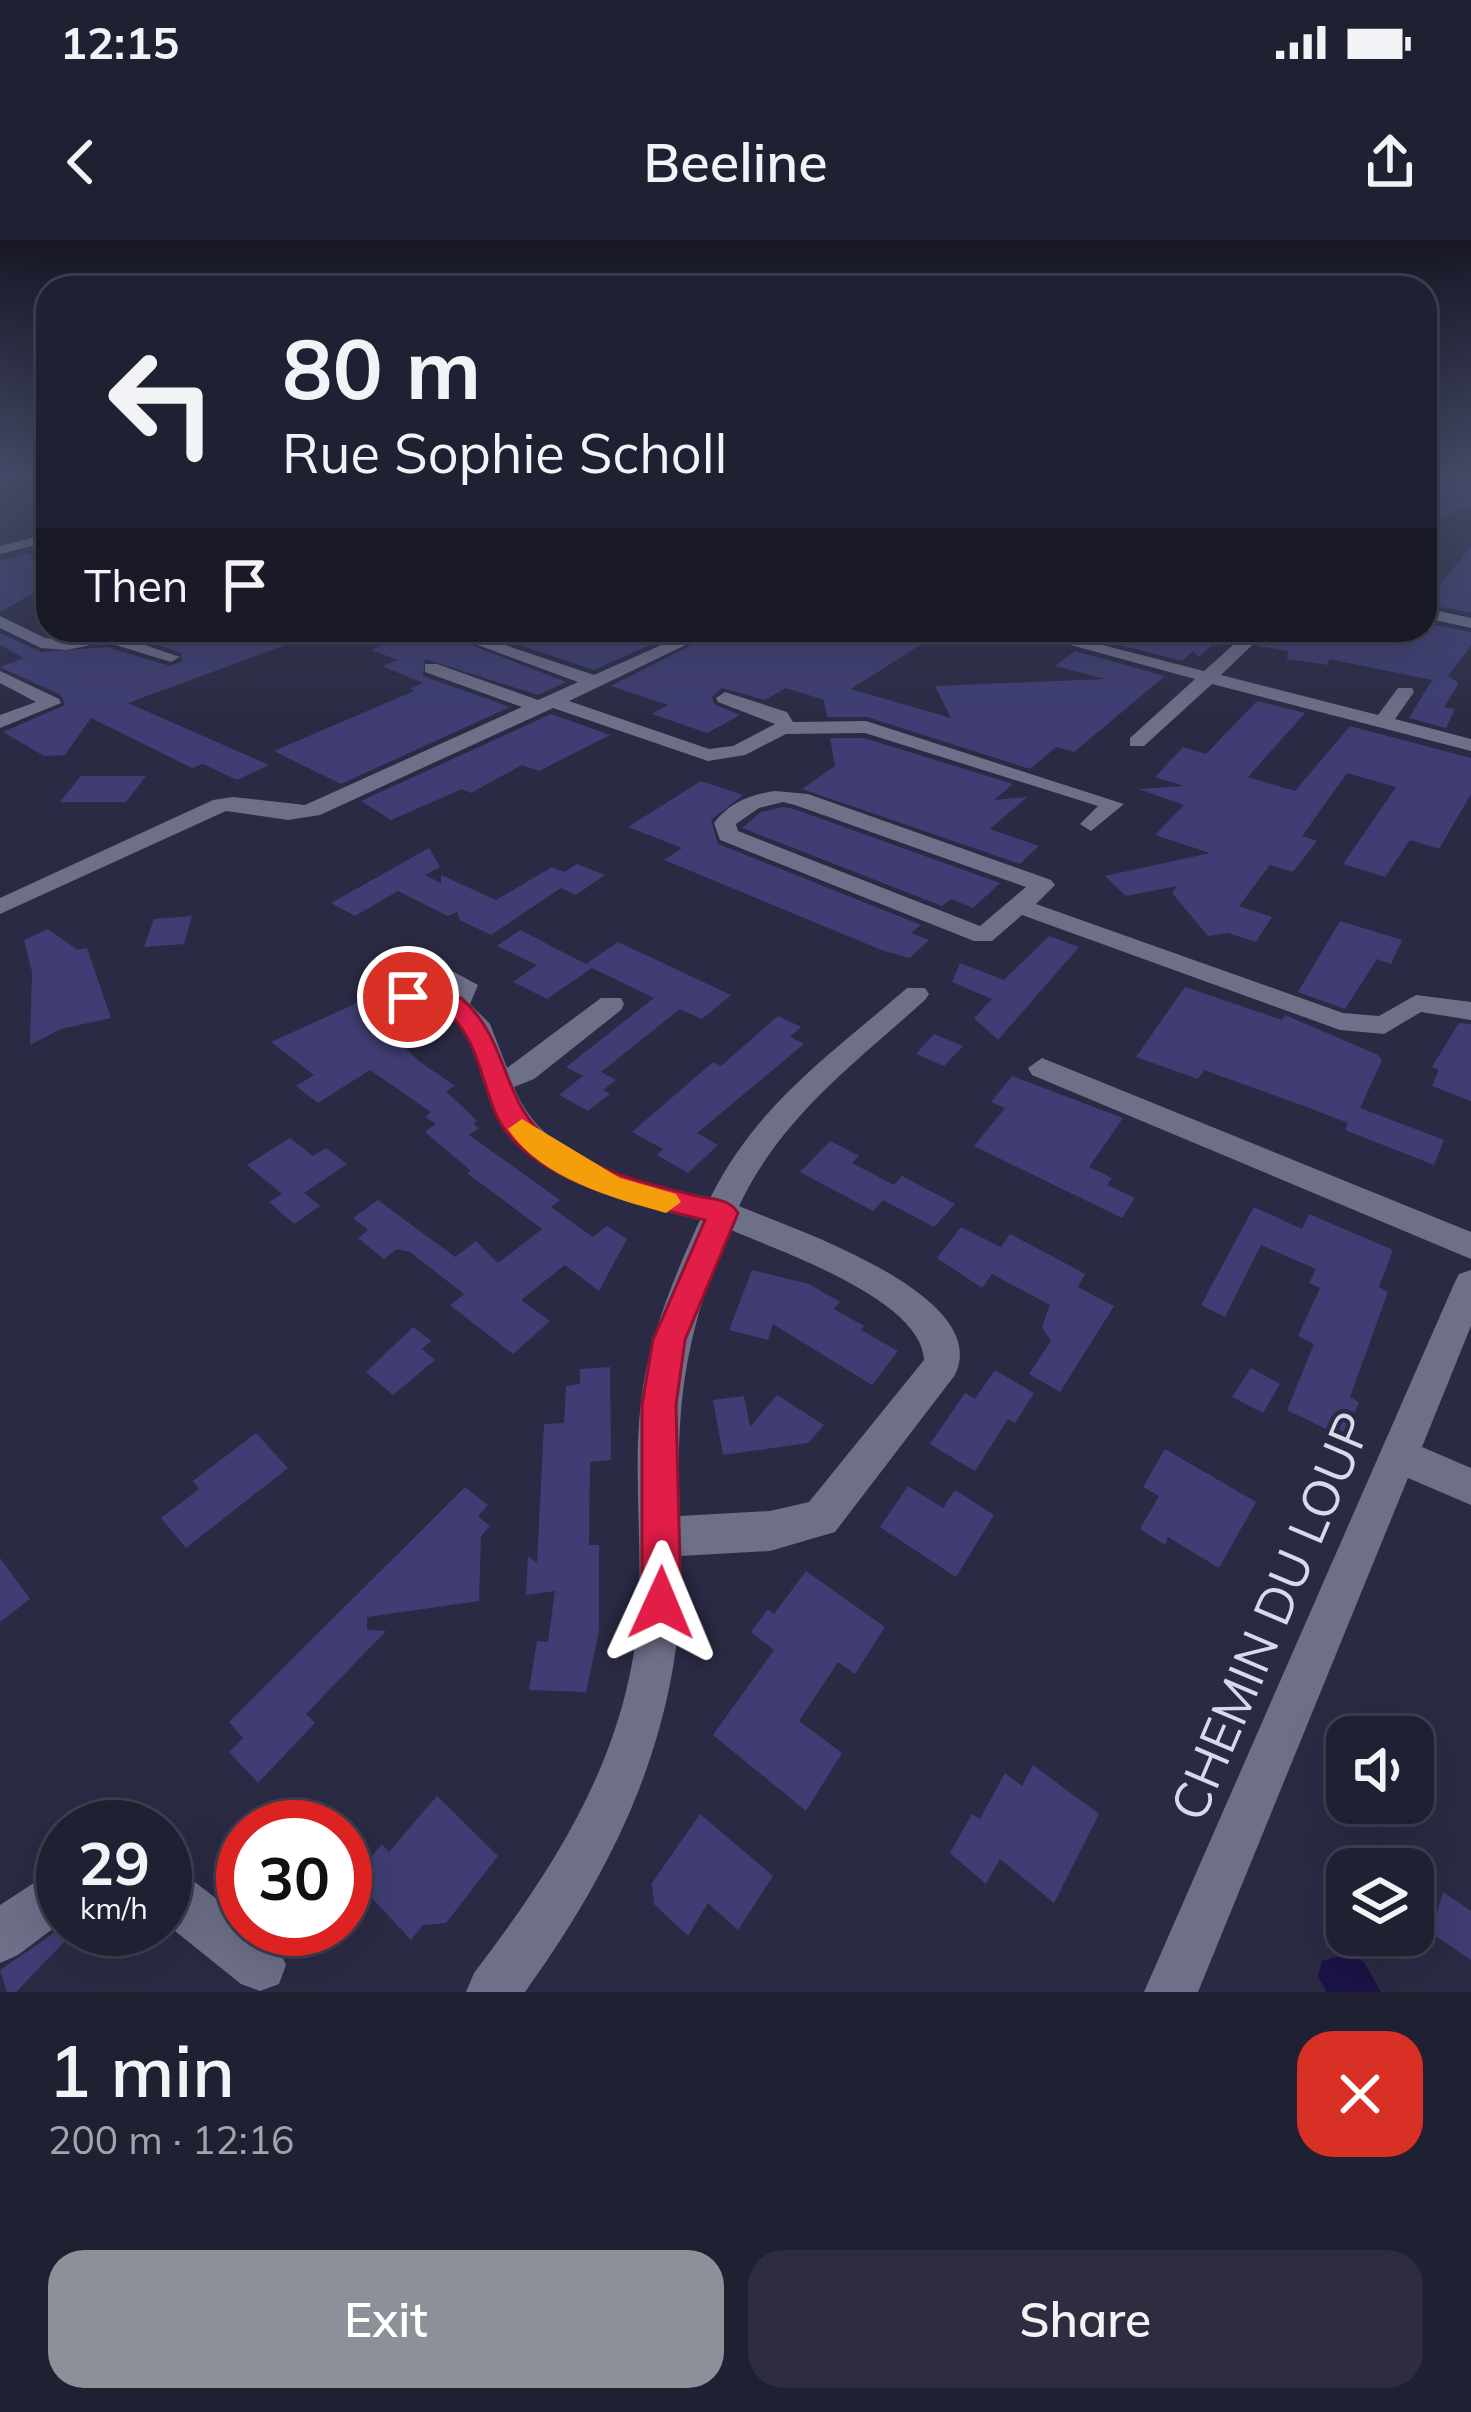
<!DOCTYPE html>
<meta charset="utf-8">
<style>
body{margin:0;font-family:Mulish,sans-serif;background:#2d2d3f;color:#f1f3f6;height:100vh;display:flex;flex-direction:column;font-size:45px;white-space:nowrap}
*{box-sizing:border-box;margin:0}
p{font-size:39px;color:#a2a3ac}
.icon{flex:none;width:66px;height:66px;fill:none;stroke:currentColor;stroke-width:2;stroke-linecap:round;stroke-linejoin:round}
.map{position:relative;height:1752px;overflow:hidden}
.sheet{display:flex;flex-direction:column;background:#202033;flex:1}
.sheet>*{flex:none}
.hud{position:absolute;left:36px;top:36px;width:1401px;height:366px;border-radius:36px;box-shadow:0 12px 48px #0002,0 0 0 3px #3d3e4e;background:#202033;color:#f1f3f6;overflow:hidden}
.fabs{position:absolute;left:1326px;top:1476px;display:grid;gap:24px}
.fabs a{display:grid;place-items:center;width:108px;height:108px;border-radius:24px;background:#202033;box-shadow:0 12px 48px #0002,0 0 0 3px #3d3e4e;font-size:60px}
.speed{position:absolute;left:36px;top:1560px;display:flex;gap:24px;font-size:60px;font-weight:700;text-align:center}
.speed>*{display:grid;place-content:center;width:156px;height:156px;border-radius:50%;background:#202033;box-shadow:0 12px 48px #0002,0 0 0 3px #3d3e4e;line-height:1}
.speed small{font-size:30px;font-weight:400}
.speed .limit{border:18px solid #d22;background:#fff;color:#111}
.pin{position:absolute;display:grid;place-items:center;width:102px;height:102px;color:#fff;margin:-51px;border:6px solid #fff;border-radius:50%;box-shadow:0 3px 12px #0007}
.me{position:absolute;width:132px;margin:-66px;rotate:1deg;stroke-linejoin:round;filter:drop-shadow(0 0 9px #0008)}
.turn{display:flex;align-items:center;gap:42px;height:252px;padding:0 48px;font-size:54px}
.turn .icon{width:156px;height:156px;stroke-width:2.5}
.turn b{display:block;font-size:84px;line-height:102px}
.then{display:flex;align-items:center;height:114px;padding:0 48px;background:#0003;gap:24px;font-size:45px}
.round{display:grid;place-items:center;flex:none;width:126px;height:126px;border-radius:36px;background:#2d2d3f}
.overview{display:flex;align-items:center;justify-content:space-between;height:204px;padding:0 48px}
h1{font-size:72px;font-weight:600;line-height:90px}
.button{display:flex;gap:24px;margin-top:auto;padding:24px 48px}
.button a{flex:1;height:138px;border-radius:36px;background:#8c9099;color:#fff;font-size:48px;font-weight:600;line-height:138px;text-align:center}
.button a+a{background:#2d2d3f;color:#f1f3f6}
.status{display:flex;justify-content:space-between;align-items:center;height:84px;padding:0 60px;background:#202033;direction:ltr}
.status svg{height:33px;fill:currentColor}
header{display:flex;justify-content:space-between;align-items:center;height:156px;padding:0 48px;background:#202033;font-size:54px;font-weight:600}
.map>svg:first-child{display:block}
.water{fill:#1a1345}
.building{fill:#3f3d73}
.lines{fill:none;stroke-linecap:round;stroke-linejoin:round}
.minor{fill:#6e6f89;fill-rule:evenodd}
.route{fill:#e11d48;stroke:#92132f;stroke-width:3}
.slow{fill:#f59e0b}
.labels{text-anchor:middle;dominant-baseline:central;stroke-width:9;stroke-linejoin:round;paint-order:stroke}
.near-street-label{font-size:51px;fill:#d8d9ea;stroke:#2a2a44}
</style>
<div class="status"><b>12:15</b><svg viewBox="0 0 49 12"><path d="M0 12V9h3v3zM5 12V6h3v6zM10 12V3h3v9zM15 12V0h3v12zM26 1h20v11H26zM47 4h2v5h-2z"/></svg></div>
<header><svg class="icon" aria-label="back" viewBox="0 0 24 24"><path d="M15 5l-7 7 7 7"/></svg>Beeline<svg class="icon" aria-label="share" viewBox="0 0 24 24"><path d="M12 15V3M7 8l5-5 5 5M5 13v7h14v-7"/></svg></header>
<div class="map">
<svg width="1471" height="1752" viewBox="0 0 1471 1752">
<rect width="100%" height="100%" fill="#2a2a44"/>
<!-- water -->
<path class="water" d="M1348 1714 1364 1722 1381 1752H1327L1318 1737 1322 1721Z"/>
<!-- building -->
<g class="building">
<path d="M1441 240 1471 245V265L1425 286V256Z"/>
<path d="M1471 307V373L1425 364V347L1436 349Z"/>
<path d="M26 313 48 324V345L0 372V321Z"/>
<path d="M1425 383 1471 392V406L1448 436 1459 443 1444 467 1455 469 1446 488 1409 478 1432 440 1329 419 1328 425 1287 419 1288 411 1258 406 1272 390H1425Z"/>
<path d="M154 390H326L128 463 269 525 237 540 203 524 192 528 91 478 65 515 44 516 3 492 65 465 61 455 0 427 24 418 0 405V393L41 412 107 407 170 426 182 421 181 413 135 397Z"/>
<path d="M420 390H433L566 442 538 455 425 419 423 436 510 467 341 544 274 511 414 451 410 449 423 443 382 426 398 420 371 410Z"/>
<path d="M475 390H684L594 430Z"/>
<path d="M721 390H944L851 449 951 478 935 446 1105 439 1055 426 1075 411 1165 436 1074 512 1056 507 1030 529 867 477H827L824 460 786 448 765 460 722 448 712 457 714 464 740 475 707 493 652 474 668 465 611 446Z"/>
<path d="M1102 390H1229L1199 417 1193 411 1182 421 1092 398Z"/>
<path d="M1257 461 1305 473 1248 537 1295 551 1350 486 1471 518V554L1439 609 1410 600 1385 637 1343 624 1396 547 1347 533 1302 596 1317 601 1293 632 1270 625 1239 666 1272 677 1256 702 1228 693 1208 696 1172 653 1177 646 1126 656 1105 636 1210 613 1155 595 1184 565 1138 549 1184 546 1155 537 1183 507 1206 514Z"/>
<path d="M551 474 610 495 539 531 522 525 471 553 462 549 391 580 361 561Z"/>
<path d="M830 498H864L1013 544 994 560 1027 557 990 589 1039 606 1020 624 802 549 835 526Z"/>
<path d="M81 536H146L126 562H60Z"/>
<path d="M701 541 743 555 711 580 718 604 921 685 911 693 929 700 910 718 884 711 664 620 682 608 628 587Z"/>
<path d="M783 567 794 569 1000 643 973 668 951 659 942 666 742 588 761 572Z"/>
<path d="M429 608 440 627 425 635 441 643V635L496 660 552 627 564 632 577 624 605 635 576 655 561 648 491 695 460 680 457 672 448 676 398 651 355 676 331 663Z"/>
<path d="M192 676 184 704 144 707 154 679Z"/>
<path d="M1340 681 1402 700 1391 724 1377 719 1345 769 1298 752Z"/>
<path d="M48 689 78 710 87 708 111 778 61 789 30 805 32 732 24 700Z"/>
<path d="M520 690 586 724 618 702 731 755 702 779 680 769 601 832 616 840 603 850 610 854 588 871 559 855 583 836 566 827 654 758 592 728 547 759 513 742 537 725 497 706Z"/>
<path d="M1049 696 1079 707 998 800 974 778 992 759 952 742 960 723 1004 740Z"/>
<path d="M1185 747 1282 780 1285 775 1378 815 1382 820 1360 868 1444 900 1434 925 1345 890 1348 883 1304 866 1204 830 1198 839 1136 817Z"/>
<path d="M359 762 420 822 455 846 446 851 477 881 473 884 479 888 469 895 560 960 551 967 593 997 607 986 627 999 599 1051 565 1025 521 1060 550 1081 513 1114 450 1065 464 1054 410 1012 397 1009 384 1019 358 998 368 990 353 978 378 960 455 1017 476 1001 498 1023 542 989 467 933 471 931 425 892 436 884 425 877 431 872 370 830 318 863 296 846 314 835 271 802Z"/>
<path d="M778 776 801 787 790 797 804 804 697 893 718 905 688 933 657 915 663 909 632 892 713 822 721 826Z"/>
<path d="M1459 783 1471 784V861L1432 846 1439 830 1432 827Z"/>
<path d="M934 794 963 806 944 826 916 814Z"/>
<path d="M1012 836 1123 878 1089 927 1112 938 1107 945 1135 958 1122 978 974 906 1005 868 991 862Z"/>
<path d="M290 898 313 916 326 908 347 924 304 953 320 966 294 984 269 962 282 954 247 925Z"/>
<path d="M830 901 859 916 852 923 894 945 902 936 955 964 934 987 883 960 873 971 800 932Z"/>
<path d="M1254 967 1302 989 1309 974 1393 1010 1379 1047 1388 1052 1350 1157 1359 1162 1344 1198 1287 1170 1314 1104 1298 1096 1320 1048 1309 1043 1316 1029 1261 1005 1225 1077 1201 1065Z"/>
<path d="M961 987 1001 1007 1010 994 1050 1015 1085 1034 1078 1047 1114 1066 1060 1152 1029 1134 1051 1101 1042 1087 1050 1065 992 1034 982 1048 937 1018Z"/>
<path d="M752 1030 809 1044 840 1062 834 1069 864 1086 861 1090 898 1111 872 1145 773 1084 768 1100 729 1090Z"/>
<path d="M413 1087 431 1101 422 1109 435 1120 393 1155 366 1132Z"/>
<path d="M610 1127 611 1220 590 1222 589 1305H599V1391L586 1452 529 1450 537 1401 548 1402 555 1351 526 1355 528 1316 537 1323 544 1184 564 1183 566 1146 580 1144V1129Z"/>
<path d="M1251 1128 1280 1144 1263 1173 1232 1157Z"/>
<path d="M995 1130 1034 1153 1015 1183 1008 1179 975 1231 930 1204 965 1153 975 1159Z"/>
<path d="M777 1155 824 1185 808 1203 723 1215 713 1160 744 1156 750 1187Z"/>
<path d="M256 1193 288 1228 186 1308 161 1278 199 1249 193 1241Z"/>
<path d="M1165 1209 1256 1262 1219 1328 1168 1297 1165 1305 1140 1289 1159 1256 1143 1247Z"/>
<path d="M908 1246 943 1268 955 1250 994 1275 956 1337 880 1287Z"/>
<path d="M465 1247 488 1265 478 1276 490 1286 481 1296 479 1361 367 1377V1390L386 1391 306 1474 315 1483 258 1543 229 1512 243 1498 229 1482Z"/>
<path d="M0 1318 30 1359 0 1382Z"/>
<path d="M806 1331 885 1387 855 1434 838 1422 799 1481 842 1513 806 1571 713 1495 774 1410 751 1392 768 1369 774 1374Z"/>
<path d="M1033 1525 1099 1574 1054 1663 1000 1619 986 1644 950 1613 972 1574 980 1579 1005 1533 1022 1546Z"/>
<path d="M437 1556 498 1616 446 1683 423 1685 411 1700 353 1638 382 1604 389 1612Z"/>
<path d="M700 1574 773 1636 738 1690 708 1663 688 1696 654 1664 652 1643Z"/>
<path d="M1443 1652 1471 1671V1720L1431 1693Z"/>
<path d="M61 1688 68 1698 16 1752H7L0 1730Z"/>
</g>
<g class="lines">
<!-- minor -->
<g class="minor">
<path d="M48 294V302L0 314V306Z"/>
<path d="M1425 368 1471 378V388L1425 378Z"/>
<path d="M0 376 45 398 66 400 107 392 180 417 171 422 106 402 66 410 41 408 0 388Z"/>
<path d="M437 390H461L594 435 695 390H717L569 461 709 509 733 506 775 484 718 462 716 458 725 452 787 472 793 482 866 481 1124 564 1091 591 1080 584 1098 566 865 493 786 494 745 515 708 521 553 468 320 575 288 580 226 571 0 674V658L213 560 233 557 305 565 522 467 425 432V424H437L538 460 578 442Z"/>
<path d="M1016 390H1044L1204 431 1250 390H1268L1221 435 1378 475 1398 448H1412L1414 452 1395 479 1471 499V511L1212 444 1144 506H1130V498L1195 439Z"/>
<path d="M0 431 59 459 61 463 0 488V475L36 462 0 443Z"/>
<path d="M775 551 808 554 1051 640 1055 645 1036 664 1343 773 1379 776 1416 755 1471 762V780L1421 772 1384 794 1340 790 1022 675 992 701H974L720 600 714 583C730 562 749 555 775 551ZM783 562 795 565 1026 647 980 686 738 591 736 584 759 568Z"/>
<path d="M443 726 478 745 470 764 490 784 507 828 601 758H621L624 764 621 770 534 839 514 847C544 924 638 941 710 958 758 863 829 816 907 748H925L929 754 925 760C854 824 781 877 739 966 791 988 994 1055 955 1135L835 1292 770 1311 681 1316C685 1481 620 1620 525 1752H466L474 1733C547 1637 612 1539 633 1418 648 1333 631 1247 641 1162 648 1099 674 1037 700 980 636 965 522 941 494 871 480 837 475 798 447 773 424 780 401 775 396 750L412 732ZM440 743 451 748 449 753 424 758 423 751ZM729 989C778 1011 922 1059 924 1120L809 1262 770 1271 680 1276C675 1165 685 1093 729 989Z"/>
<path d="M1042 818 1471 992V1019L1032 835 1028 828Z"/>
<path d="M1471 1030V1086L1422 1207 1471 1228V1265L1408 1238 1198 1752H1144L1454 1044 1459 1034Z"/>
<path d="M63 1624V1681L18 1715 0 1723V1665Z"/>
<path d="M165 1626 183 1633 243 1679V1689C266 1689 278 1705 286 1725L279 1744 260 1751 241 1744 165 1683Z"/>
</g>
</g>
<!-- sky -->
<linearGradient id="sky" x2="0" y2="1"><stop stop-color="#171725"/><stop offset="0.49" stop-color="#444a67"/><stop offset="1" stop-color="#444a67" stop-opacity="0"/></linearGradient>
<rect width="1471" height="480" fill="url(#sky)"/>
<!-- route -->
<path class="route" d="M408 750 425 759 461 758C510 800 501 864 549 899 594 931 644 943 697 956 712 959 730 959 738 973L685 1100 676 1165 681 1363 675 1377 661 1383 647 1377 642 1363V1165L653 1100 705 980C641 964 523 941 495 872 481 837 476 797 447 772L411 773 396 757Z"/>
<!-- slow -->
<path class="slow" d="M522 879 620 938 676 954 681 962 666 973C613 958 540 938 508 889Z"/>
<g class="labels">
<!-- near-street labels -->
<g class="near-street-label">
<text transform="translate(1270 1376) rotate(-67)">CHEMIN DU LOUP</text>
</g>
</g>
</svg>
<div class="fabs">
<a><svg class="icon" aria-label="sound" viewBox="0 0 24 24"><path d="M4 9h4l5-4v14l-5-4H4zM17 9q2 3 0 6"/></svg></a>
<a><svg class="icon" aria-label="layers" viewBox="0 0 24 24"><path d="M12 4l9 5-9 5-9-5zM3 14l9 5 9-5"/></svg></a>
</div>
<div class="speed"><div>29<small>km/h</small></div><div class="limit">30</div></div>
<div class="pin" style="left:408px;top:757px;background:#d93025"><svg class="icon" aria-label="arrive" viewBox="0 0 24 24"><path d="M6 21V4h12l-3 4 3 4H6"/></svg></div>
<svg class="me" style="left:661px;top:1363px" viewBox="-20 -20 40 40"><path d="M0-17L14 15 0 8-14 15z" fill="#e11d48" stroke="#fff" stroke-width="4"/></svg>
<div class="hud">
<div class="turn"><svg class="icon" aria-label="left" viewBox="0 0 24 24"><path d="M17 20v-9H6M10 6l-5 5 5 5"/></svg><div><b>80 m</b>Rue Sophie Scholl</div></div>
<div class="then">Then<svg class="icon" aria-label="arrive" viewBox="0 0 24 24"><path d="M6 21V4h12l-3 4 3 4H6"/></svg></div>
</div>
</div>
<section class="sheet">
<div class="overview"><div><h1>1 min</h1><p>200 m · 12:16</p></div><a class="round" style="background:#d93025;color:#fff"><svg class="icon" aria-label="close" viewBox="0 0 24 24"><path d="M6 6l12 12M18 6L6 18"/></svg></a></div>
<div class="button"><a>Exit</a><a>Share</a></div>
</section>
